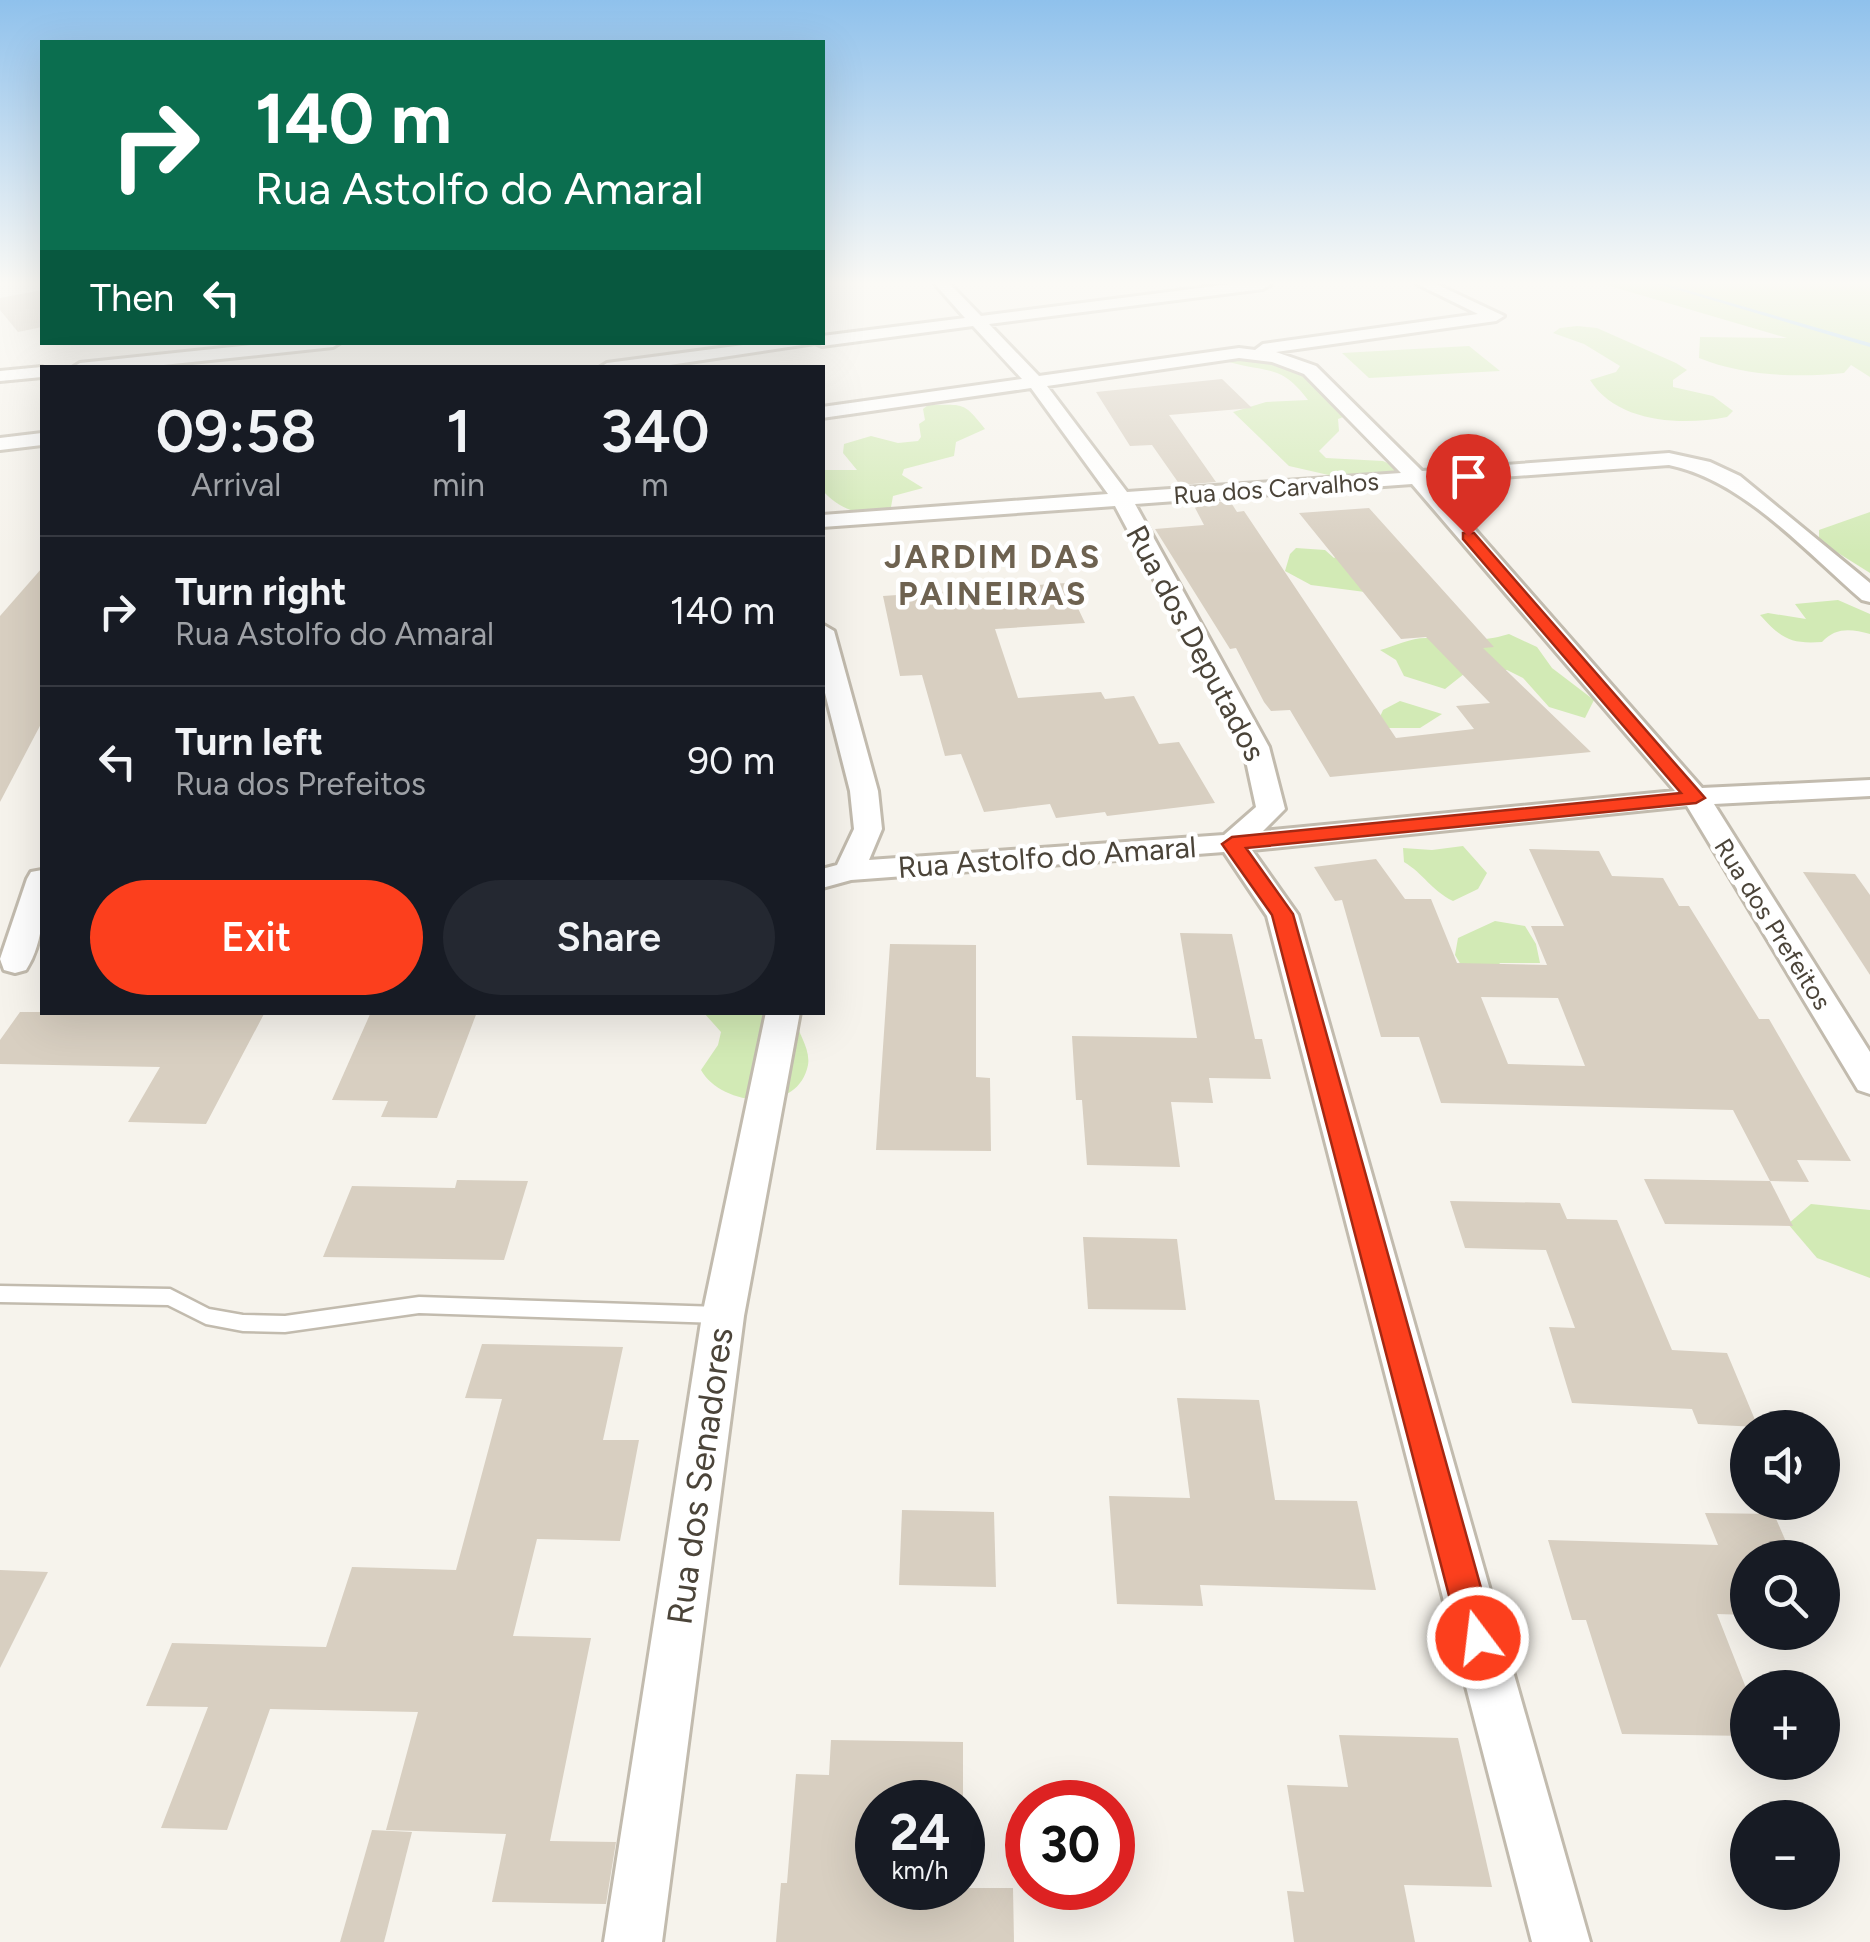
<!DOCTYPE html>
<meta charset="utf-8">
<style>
body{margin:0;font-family:Figtree,sans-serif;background:#242831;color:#f1f3f6;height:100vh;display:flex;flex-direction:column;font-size:38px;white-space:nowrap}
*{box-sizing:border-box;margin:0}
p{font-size:32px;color:#9ea1a6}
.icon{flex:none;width:55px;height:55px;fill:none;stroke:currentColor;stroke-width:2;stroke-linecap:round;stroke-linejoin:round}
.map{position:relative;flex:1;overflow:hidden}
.side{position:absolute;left:40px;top:365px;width:785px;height:650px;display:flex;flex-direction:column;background:#171b24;border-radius:0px;box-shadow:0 10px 40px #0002}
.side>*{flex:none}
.banner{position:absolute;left:40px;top:40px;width:785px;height:305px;border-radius:0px;box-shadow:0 10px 40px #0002;background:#0b6e4f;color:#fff;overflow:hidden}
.fabs{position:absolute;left:1730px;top:1410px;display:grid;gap:20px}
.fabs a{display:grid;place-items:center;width:110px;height:110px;border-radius:50%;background:#171b24;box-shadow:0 10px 40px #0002;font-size:50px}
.speed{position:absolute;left:855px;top:1780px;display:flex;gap:20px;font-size:50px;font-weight:700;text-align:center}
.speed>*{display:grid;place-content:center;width:130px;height:130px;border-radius:50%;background:#171b24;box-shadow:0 10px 40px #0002;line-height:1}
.speed small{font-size:25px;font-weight:400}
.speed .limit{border:15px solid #d22;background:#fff;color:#111}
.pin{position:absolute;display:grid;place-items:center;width:85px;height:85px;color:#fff;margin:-102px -42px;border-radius:50% 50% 50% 0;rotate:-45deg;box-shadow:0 0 10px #0007}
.pin .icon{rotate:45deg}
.me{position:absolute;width:110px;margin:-55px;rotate:345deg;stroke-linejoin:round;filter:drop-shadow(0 0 8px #0008)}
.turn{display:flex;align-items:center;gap:35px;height:210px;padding:0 50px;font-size:45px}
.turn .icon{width:130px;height:130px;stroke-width:2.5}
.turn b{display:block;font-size:70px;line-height:85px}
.then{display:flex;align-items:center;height:95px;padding:0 50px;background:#0003;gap:20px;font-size:38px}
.eta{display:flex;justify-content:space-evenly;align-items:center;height:170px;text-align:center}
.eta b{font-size:60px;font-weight:600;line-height:70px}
.primary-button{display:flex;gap:20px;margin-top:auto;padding:20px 50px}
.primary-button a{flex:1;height:115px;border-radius:60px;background:#fc3f1d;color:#fff;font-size:40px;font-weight:600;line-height:115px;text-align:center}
.primary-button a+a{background:#242831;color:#f1f3f6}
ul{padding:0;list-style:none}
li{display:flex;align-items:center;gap:30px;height:150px;padding:0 50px;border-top:2px solid #363941}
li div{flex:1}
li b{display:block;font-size:38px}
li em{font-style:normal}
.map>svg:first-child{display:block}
.green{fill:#d2eab5}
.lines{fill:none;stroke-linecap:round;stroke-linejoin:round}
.stream{fill:#a9d4f2;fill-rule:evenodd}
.building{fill:#d8cfc1;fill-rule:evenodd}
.service-casing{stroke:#c2bbae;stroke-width:5}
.minor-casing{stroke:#c2bbae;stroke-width:6}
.service{fill:#fff;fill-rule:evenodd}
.minor{fill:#fff;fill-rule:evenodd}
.route{fill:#fc3f1d;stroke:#a42913;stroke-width:2.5}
.labels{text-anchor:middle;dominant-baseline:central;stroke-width:9;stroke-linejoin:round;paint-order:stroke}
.far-street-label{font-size:25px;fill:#4b4439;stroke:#fff}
.street-label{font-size:30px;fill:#4b4439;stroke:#fff}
.far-district-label{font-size:32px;font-weight:bold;letter-spacing:2.5px;fill:#6e6250;stroke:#fff}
.near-street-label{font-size:35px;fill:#4b4439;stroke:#fff}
</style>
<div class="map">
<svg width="1870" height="1942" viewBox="0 0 1870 1942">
<rect width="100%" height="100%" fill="#f6f3ec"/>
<!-- green -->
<g class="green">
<path d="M1603 284H1870V377L1851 365 1844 373C1797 378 1743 376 1699 358L1700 337 1787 338Z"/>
<path d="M1577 326 1597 328 1676 363 1687 370 1673 380V387L1713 396 1733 411 1727 417C1682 426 1617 423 1590 380L1616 372 1620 366 1584 344 1553 333 1560 328Z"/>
<path d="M1469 346 1500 371 1369 378 1342 353Z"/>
<path d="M1262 358 1324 376 1359 411 1338 419 1339 431 1319 451 1326 458 1383 461 1403 470 1346 479 1289 466 1233 412 1266 402 1308 400C1281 364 1268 373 1229 362L1236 358Z"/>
<path d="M928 405C964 405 963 401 985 429L956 442 954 456 904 469 902 475 923 488 893 496 891 507C865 519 841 511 823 491L822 470H857L843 453 844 444 871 436 898 443 918 441 921 437 919 424 925 420 923 409Z"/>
<path d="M1870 512V573L1819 541V530Z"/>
<path d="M1296 548 1325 550 1334 558 1348 549 1365 592 1311 585 1285 571 1290 554Z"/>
<path d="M1838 600 1870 614V634C1851 629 1836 627 1822 642 1790 644 1782 639 1760 615L1768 613 1806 619 1795 604Z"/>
<path d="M1509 634 1537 647 1552 668 1594 700 1585 718 1549 707 1523 678 1507 670H1469L1445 689 1404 676 1396 660 1380 650C1395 646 1413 637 1428 638 1458 640 1480 643 1509 634Z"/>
<path d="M1400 701 1442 714 1420 728H1375L1383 710Z"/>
<path d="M1463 846 1487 873 1478 889 1453 901C1431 890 1424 874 1404 862L1403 848 1432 850Z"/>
<path d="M1495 921 1525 926 1536 944 1540 963H1500L1488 979 1464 970 1455 955 1458 938Z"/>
<path d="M704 1013H794C795 1030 811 1047 808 1065 798 1116 720 1105 701 1070L718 1045 721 1032Z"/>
<path d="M1811 1204 1870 1210V1278L1817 1258 1788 1224Z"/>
</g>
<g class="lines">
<!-- stream -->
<path class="stream" d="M1658 284H1666L1870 343V347Z"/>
</g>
<!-- building -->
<g class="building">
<path d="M42 290V327L18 332 0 310V298Z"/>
<path d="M1222 379 1252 408 1169 415 1216 482 1180 485 1152 445 1130 446 1096 392Z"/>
<path d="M1230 501 1237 512 1244 511 1396 738 1474 729 1456 706 1490 703 1426 637 1401 639 1299 513 1369 508 1494 647 1483 648 1591 752 1330 777 1290 710 1271 711 1264 702 1236 648 1230 649 1155 529 1204 525 1193 504Z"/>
<path d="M42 568V722L0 802V616Z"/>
<path d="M1066 583 1085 623 995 629 1018 698 1101 692 1105 699 1134 696 1159 744 1179 742 1215 803 1107 816 1105 812 1056 818 1050 804 984 812 961 754 945 756 922 675 900 676 883 596Z"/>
<path d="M1529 849 1599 851 1612 876 1663 878 1679 906H1689L1759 1019H1769L1851 1161 1797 1160 1809 1182 1770 1181 1733 1110 1441 1103 1419 1037H1381L1342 900 1335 901 1314 867 1376 859 1405 899H1431L1457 963 1547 965 1531 926H1564ZM1481 997 1558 998 1585 1066 1508 1064Z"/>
<path d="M1803 872 1855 874 1870 895V975Z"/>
<path d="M1180 933 1232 934 1255 1039H1262L1271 1079 1209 1078 1213 1103 1171 1102 1180 1167 1087 1165 1082 1100H1076L1072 1036 1197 1038Z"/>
<path d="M890 944 976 945V1077L990 1078 991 1151 876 1150Z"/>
<path d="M20 1012H265L206 1124 128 1122 160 1067 0 1064V1040Z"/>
<path d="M371 1012H477L437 1118 381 1117 388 1101 332 1100Z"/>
<path d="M1644 1179 1770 1181 1793 1226 1665 1224Z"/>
<path d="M457 1180 528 1181 504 1260 323 1257 352 1186 455 1188Z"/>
<path d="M1450 1201 1560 1203 1567 1219 1617 1220 1672 1350 1727 1353 1758 1427 1698 1424 1692 1409 1572 1403 1549 1327 1575 1328 1546 1250 1465 1248Z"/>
<path d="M1083 1237 1177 1239 1186 1310 1088 1309Z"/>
<path d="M482 1344 623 1347 603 1440H639L620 1541 537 1539 513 1636 591 1638 550 1841 616 1842 606 1904 492 1902 506 1834 386 1830 418 1712 270 1709 227 1830 161 1828 208 1707 146 1706 172 1643 326 1647 352 1567 456 1570 502 1399 465 1398Z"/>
<path d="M1177 1398 1259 1400 1275 1500 1357 1501 1376 1590 1200 1585 1203 1606 1117 1604 1109 1496 1190 1498Z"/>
<path d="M902 1510 994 1512 996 1587 899 1585Z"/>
<path d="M1705 1513 1774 1514 1793 1558H1748V1615L1717 1614 1748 1693V1736L1622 1734 1586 1620H1572L1548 1540 1718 1545Z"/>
<path d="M0 1570 48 1572 0 1668Z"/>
<path d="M1339 1735 1458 1738 1492 1887 1404 1885 1415 1942H1294L1287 1891 1304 1892 1287 1785 1348 1787Z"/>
<path d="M831 1740 963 1742V1802H878V1888H1013L1014 1942H776L781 1883H787L796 1774 829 1775Z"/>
<path d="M372 1830 412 1832 384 1942H340Z"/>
</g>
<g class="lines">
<defs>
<path id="service" d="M0 1286 170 1289 209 1309 243 1315 285 1316 419 1297 719 1307 726 1309 729 1315 726 1321 719 1323 419 1313 285 1332 243 1331 206 1324 168 1305 0 1302Z"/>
<g id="minor">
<path d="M935 284H950L981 316 1231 284H1271L1263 289 989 324 1039 376 1239 348 1255 350 1263 344 1478 314 1417 284H1436L1504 316 1496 321 1276 352 1316 366 1422 471 1669 453 1710 462 1740 476 1870 583V602L1862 600C1805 551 1743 480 1669 465L1433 482 1702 788 1870 780V796L1714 804 1870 1052V1094L1858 1090 1687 806 1252 850 1298 915 1590 1942H1532L1267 916 1224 852 851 880 822 888V869L837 865 854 829 850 791 822 681V624L834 631 878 791 882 829 869 860 1224 835 1256 807 1243 747 1115 506 822 527V515L1108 494 1031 388 822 418V407L1022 379 973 326 822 346 815 343 650 368H599L607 363 765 342H822V336L965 318ZM1239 358 1272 362 1304 374 1401 473 1127 492 1047 386ZM1412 484 1675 791 1263 831 1285 809 1269 747 1135 504Z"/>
<path d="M279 342H341L333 347 135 368H72L80 363Z"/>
<path d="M42 367V377L0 381V371Z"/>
<path d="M42 433V445L0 450V438Z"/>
<path d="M42 870C44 903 45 940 26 970L15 973 4 970 0 959 27 879 31 872Z"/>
<path d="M766 1012H800L744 1316 662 1942H604L702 1316Z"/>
</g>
</defs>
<!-- service casing -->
<use href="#service" class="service-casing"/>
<!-- minor casing -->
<use href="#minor" class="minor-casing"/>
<!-- service -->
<use href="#service" class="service"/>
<!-- minor -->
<use href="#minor" class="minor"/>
</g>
<!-- sky -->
<linearGradient id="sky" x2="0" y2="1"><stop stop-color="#8fc1ec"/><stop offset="0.51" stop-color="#fbfaf6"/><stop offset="1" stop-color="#fbfaf6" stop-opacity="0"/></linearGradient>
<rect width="1870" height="555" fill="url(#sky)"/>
<!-- route -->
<path class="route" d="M1463 533H1474L1705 798 1696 803 1246 848 1293 914 1495 1638 1490 1651 1478 1656 1466 1651 1460 1638 1272 915 1222 844 1232 837 1681 793 1463 539Z"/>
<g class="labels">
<!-- far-street labels -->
<g class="far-street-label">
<text transform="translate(1276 488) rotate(-4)">Rua dos Carvalhos</text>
<text transform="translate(1773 924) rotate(58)">Rua dos Prefeitos</text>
</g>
<!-- street labels -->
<g class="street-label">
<text transform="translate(1196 643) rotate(62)">Rua dos Deputados</text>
<text transform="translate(1047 857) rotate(-4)">Rua Astolfo do Amaral</text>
</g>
<!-- far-district labels -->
<g class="far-district-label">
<text x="993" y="557">JARDIM DAS<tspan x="993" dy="37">PAINEIRAS</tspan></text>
</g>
<!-- near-street labels -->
<g class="near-street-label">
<text transform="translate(700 1476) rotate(-82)">Rua dos Senadores</text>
</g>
</g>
</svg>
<div class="fabs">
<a><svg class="icon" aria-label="sound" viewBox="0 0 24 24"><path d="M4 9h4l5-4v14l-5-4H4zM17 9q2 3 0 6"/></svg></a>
<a><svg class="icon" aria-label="search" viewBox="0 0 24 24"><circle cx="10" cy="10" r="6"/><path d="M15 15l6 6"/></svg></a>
<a>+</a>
<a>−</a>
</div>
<div class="speed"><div>24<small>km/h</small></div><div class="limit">30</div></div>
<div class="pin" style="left:1468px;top:536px;background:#d93025"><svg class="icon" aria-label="arrive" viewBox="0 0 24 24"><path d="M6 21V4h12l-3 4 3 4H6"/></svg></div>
<svg class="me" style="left:1478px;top:1638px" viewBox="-20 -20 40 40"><circle r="17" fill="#fc3f1d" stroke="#fff" stroke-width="3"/><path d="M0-11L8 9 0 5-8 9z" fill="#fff"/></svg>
<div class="banner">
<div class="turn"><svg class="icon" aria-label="right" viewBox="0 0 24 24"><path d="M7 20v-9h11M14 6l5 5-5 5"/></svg><div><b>140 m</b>Rua Astolfo do Amaral</div></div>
<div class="then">Then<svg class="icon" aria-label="left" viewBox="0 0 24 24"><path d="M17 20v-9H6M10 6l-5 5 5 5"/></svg></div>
</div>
<section class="side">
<div class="eta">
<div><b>09:58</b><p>Arrival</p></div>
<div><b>1</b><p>min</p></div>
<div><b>340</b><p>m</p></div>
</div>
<ul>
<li><svg class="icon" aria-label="right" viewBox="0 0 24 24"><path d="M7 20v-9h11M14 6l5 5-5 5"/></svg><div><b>Turn right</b><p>Rua Astolfo do Amaral</p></div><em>140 m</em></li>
<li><svg class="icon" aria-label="left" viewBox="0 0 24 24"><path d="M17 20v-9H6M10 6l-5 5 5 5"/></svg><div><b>Turn left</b><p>Rua dos Prefeitos</p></div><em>90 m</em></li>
</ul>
<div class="primary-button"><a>Exit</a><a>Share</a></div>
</section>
</div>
